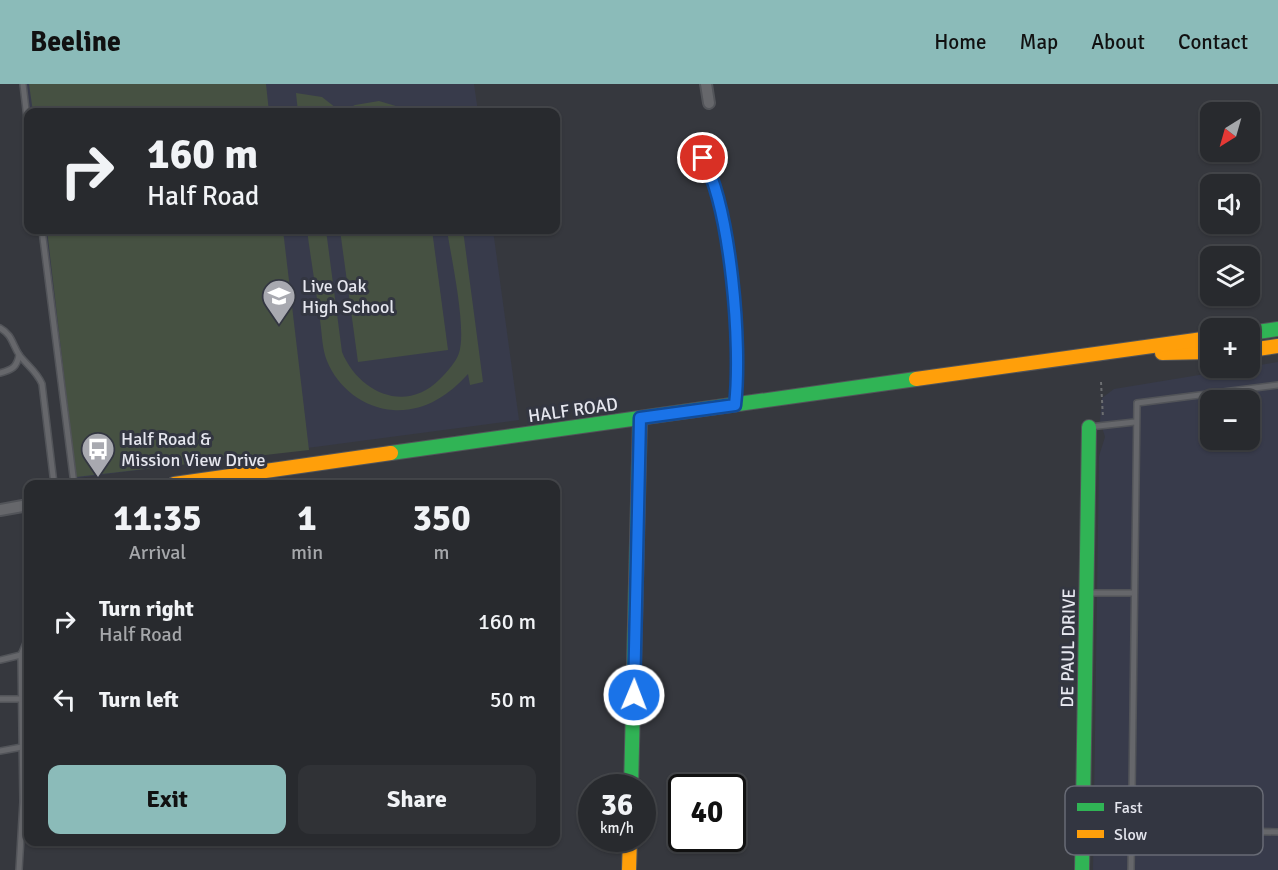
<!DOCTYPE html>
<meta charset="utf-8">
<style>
body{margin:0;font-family:Signika,sans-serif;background:#303236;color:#f1f3f6;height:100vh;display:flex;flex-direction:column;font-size:22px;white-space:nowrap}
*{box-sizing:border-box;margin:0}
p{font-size:20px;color:#a5a7aa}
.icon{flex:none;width:33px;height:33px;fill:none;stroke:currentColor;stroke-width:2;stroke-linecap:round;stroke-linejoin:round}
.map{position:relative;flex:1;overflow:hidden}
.details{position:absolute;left:24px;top:396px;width:536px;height:366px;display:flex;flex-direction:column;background:#282a2e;border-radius:12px;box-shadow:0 2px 4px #0004,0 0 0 2px #44464a}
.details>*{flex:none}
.hud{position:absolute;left:24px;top:24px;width:536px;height:126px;border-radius:12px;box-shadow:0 2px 4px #0004,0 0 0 2px #44464a;background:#282a2e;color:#f1f3f6;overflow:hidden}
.needle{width:39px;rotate:217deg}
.tools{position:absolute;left:1200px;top:18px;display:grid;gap:12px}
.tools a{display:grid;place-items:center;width:60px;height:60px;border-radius:12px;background:#282a2e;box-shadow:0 2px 4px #0004,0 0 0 2px #44464a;font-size:30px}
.speed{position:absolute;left:578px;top:690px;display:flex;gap:12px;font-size:30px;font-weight:700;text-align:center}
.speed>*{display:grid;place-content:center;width:78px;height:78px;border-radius:50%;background:#282a2e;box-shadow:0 2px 4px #0004,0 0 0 2px #44464a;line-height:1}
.speed small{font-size:15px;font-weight:400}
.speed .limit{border:3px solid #111;border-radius:9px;background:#fff;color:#111}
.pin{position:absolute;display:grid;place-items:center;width:51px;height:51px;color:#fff;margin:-26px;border:3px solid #fff;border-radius:50%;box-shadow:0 2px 6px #0007}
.me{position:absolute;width:66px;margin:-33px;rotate:1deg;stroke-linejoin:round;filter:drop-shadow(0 0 4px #0008)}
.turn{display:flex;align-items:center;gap:21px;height:126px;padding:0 24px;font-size:27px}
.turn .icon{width:78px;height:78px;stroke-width:2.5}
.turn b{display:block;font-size:42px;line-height:51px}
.eta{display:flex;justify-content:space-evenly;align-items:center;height:102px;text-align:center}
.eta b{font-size:36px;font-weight:800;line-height:42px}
.cta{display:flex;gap:12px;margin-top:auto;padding:12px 24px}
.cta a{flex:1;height:69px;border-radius:12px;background:#8bbbb9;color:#111;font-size:24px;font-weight:800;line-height:69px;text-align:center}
.cta a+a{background:#303236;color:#f1f3f6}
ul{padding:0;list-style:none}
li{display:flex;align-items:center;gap:18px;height:78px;padding:0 24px}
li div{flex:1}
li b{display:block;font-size:22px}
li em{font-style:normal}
header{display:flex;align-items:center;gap:36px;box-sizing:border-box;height:84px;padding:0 30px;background:#8bbbb9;color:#111}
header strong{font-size:28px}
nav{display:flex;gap:33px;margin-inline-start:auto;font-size:21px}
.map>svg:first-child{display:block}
.built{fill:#383b4b;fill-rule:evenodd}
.green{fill:#465142}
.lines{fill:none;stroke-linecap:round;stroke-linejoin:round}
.lane-casing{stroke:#525459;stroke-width:8}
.street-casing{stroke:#525459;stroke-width:14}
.fast-casing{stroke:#525459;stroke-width:16}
.slow-casing{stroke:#525459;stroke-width:16}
.path{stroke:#6c6e71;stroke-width:2;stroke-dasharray:3 3;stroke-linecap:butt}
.lane{stroke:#66676b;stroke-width:5}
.street{stroke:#66676b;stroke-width:10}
.fast{stroke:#30b455;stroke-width:14}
.slow{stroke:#ff9f0a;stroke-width:14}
.route-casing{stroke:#114b97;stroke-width:15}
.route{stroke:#1a73e8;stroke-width:10}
.labels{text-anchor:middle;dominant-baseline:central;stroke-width:6;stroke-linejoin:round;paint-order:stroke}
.poi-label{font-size:18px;fill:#e5e6ee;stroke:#333641;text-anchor:start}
.street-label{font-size:18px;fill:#e5e6ee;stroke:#333641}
.key{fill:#333641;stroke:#686b75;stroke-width:1.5}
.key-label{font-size:16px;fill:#e5e6ee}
</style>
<header>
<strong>Beeline</strong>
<nav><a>Home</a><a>Map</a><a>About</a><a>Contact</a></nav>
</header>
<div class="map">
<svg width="1278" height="786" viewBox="0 0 1278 786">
<rect width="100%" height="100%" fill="#36383e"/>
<!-- built -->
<g class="built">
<path d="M22 0H474L478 28H28V53Z"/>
<path d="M40 146H493L519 336 71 395Z"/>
<path d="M1278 278V786H1093L1099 372 1105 353 1100 337 1102 314 1114 305ZM1210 316H1250V356H1210Z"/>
</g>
<!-- green -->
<g class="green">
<path d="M29 0H266L269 28H33Z"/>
<path d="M296 9 322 13 336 24 330 28H298Z"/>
<path d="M379 17 416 28H341L355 21Z"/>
<path d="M47 146H283L309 366 76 393Z"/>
<path d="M307 146H326L342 268C359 309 406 330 440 295 447 288 456 278 459 269 467 245 451 173 447 146H463L483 298 470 301 468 290C448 312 424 328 393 326 364 324 338 304 327 277 322 265 322 249 320 236 316 206 311 176 307 146Z"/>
<path d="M340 146H432L448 266 358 278Z"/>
</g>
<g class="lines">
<defs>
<g id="lane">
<path d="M23 0 28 43"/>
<path d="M696 61 710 87 723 141 738 265 735 319"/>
<path d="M42 146 74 400"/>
<path d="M0 244C13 251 12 261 20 272 28 282 37 288 42 300L54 400"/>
<path d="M0 289C12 286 17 283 19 271"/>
<path d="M1089 343 1135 338"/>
<path d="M1088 509H1134"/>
<path d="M21 571 28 554"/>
<path d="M0 576 21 571 23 718 19 786"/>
<path d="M0 615H21"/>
<path d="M0 667 22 663"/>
<path d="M1085 744 1278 748"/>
<path d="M1131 786 1137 319 1278 301"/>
</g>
<g id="street">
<path d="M706 0 709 19"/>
<path d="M0 426 28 421"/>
</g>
<g id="fast">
<path d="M1250 249 1278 245"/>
<path d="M391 369 916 295"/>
<path d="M631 704 640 334"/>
<path d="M1082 786 1089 343"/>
</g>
<g id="slow">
<path d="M1250 266 1278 262"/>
<path d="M1162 269 1210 268"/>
<path d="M916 295 1210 254"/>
<path d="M174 400 391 369"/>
<path d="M629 786 630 754"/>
</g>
</defs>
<!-- lane casing -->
<use href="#lane" class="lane-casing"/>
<!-- street casing -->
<use href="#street" class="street-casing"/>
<!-- fast casing -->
<use href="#fast" class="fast-casing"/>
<!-- slow casing -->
<use href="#slow" class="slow-casing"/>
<!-- path -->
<path class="path" d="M1101 298 1103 334"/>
<!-- lane -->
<use href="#lane" class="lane"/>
<!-- street -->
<use href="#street" class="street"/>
<!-- fast -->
<use href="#fast" class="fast"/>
<!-- slow -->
<use href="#slow" class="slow"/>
</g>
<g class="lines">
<defs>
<path id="route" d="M634 611 640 334 735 321C742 262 731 126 703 74"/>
</defs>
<!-- route casing -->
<use href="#route" class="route-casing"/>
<!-- route -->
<use href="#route" class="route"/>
</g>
<!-- icons -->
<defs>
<symbol id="school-pin" viewBox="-11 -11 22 30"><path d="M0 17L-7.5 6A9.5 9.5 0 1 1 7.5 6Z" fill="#a8a9b0" stroke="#333641"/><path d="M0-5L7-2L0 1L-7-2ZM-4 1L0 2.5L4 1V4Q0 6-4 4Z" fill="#fff"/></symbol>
<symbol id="bus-pin" viewBox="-11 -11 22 30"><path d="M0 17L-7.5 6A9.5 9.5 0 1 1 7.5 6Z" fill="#a8a9b0" stroke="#333641"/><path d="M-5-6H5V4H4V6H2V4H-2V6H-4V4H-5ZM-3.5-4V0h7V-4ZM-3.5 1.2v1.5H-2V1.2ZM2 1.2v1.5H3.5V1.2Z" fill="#fff"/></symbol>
</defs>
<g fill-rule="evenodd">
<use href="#school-pin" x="260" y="193" width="38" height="52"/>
<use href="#bus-pin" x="79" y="346" width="38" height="52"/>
</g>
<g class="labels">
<!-- poi labels -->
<g class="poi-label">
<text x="302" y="202">Live Oak<tspan x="302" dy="21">High School</tspan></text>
<text x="121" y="355">Half Road &amp;<tspan x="121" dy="21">Mission View Drive</tspan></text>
</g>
<!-- street labels -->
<g class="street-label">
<text transform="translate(573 326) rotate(-8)">HALF ROAD</text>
<text transform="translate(1068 564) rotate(-89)">DE PAUL DRIVE</text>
</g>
</g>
<!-- legend -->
<rect x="1065" y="702" width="198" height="69" rx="9" class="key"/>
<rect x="1077" y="719" width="27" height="8" fill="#30b455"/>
<rect x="1077" y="746" width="27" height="8" fill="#ff9f0a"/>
<g class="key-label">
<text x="1114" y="729">Fast</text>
<text x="1114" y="756">Slow</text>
</g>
</svg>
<div class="tools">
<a><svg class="needle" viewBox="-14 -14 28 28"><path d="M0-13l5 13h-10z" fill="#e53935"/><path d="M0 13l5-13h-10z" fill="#a5a7aa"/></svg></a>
<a><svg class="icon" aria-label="sound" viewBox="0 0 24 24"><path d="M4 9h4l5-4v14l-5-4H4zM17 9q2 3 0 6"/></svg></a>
<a><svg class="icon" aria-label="layers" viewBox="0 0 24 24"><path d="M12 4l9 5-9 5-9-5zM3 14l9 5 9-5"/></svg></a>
<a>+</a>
<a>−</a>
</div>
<div class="speed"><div>36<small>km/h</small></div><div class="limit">40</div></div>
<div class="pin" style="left:703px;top:74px;background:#d93025"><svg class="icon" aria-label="arrive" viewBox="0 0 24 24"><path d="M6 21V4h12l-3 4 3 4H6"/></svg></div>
<svg class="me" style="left:634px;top:611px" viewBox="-20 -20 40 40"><circle r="17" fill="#1a73e8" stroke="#fff" stroke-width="3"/><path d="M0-11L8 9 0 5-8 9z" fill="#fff"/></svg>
<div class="hud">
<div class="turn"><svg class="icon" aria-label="right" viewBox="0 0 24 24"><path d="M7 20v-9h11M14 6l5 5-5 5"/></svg><div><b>160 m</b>Half Road</div></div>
</div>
<section class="details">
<div class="eta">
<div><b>11:35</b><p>Arrival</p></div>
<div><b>1</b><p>min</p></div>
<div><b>350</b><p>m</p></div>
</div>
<ul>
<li><svg class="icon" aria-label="right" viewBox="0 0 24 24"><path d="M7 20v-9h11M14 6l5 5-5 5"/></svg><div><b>Turn right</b><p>Half Road</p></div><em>160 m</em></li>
<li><svg class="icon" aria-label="left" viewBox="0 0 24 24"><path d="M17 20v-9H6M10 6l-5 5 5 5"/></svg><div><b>Turn left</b></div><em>50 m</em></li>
</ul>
<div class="cta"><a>Exit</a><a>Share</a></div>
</section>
</div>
